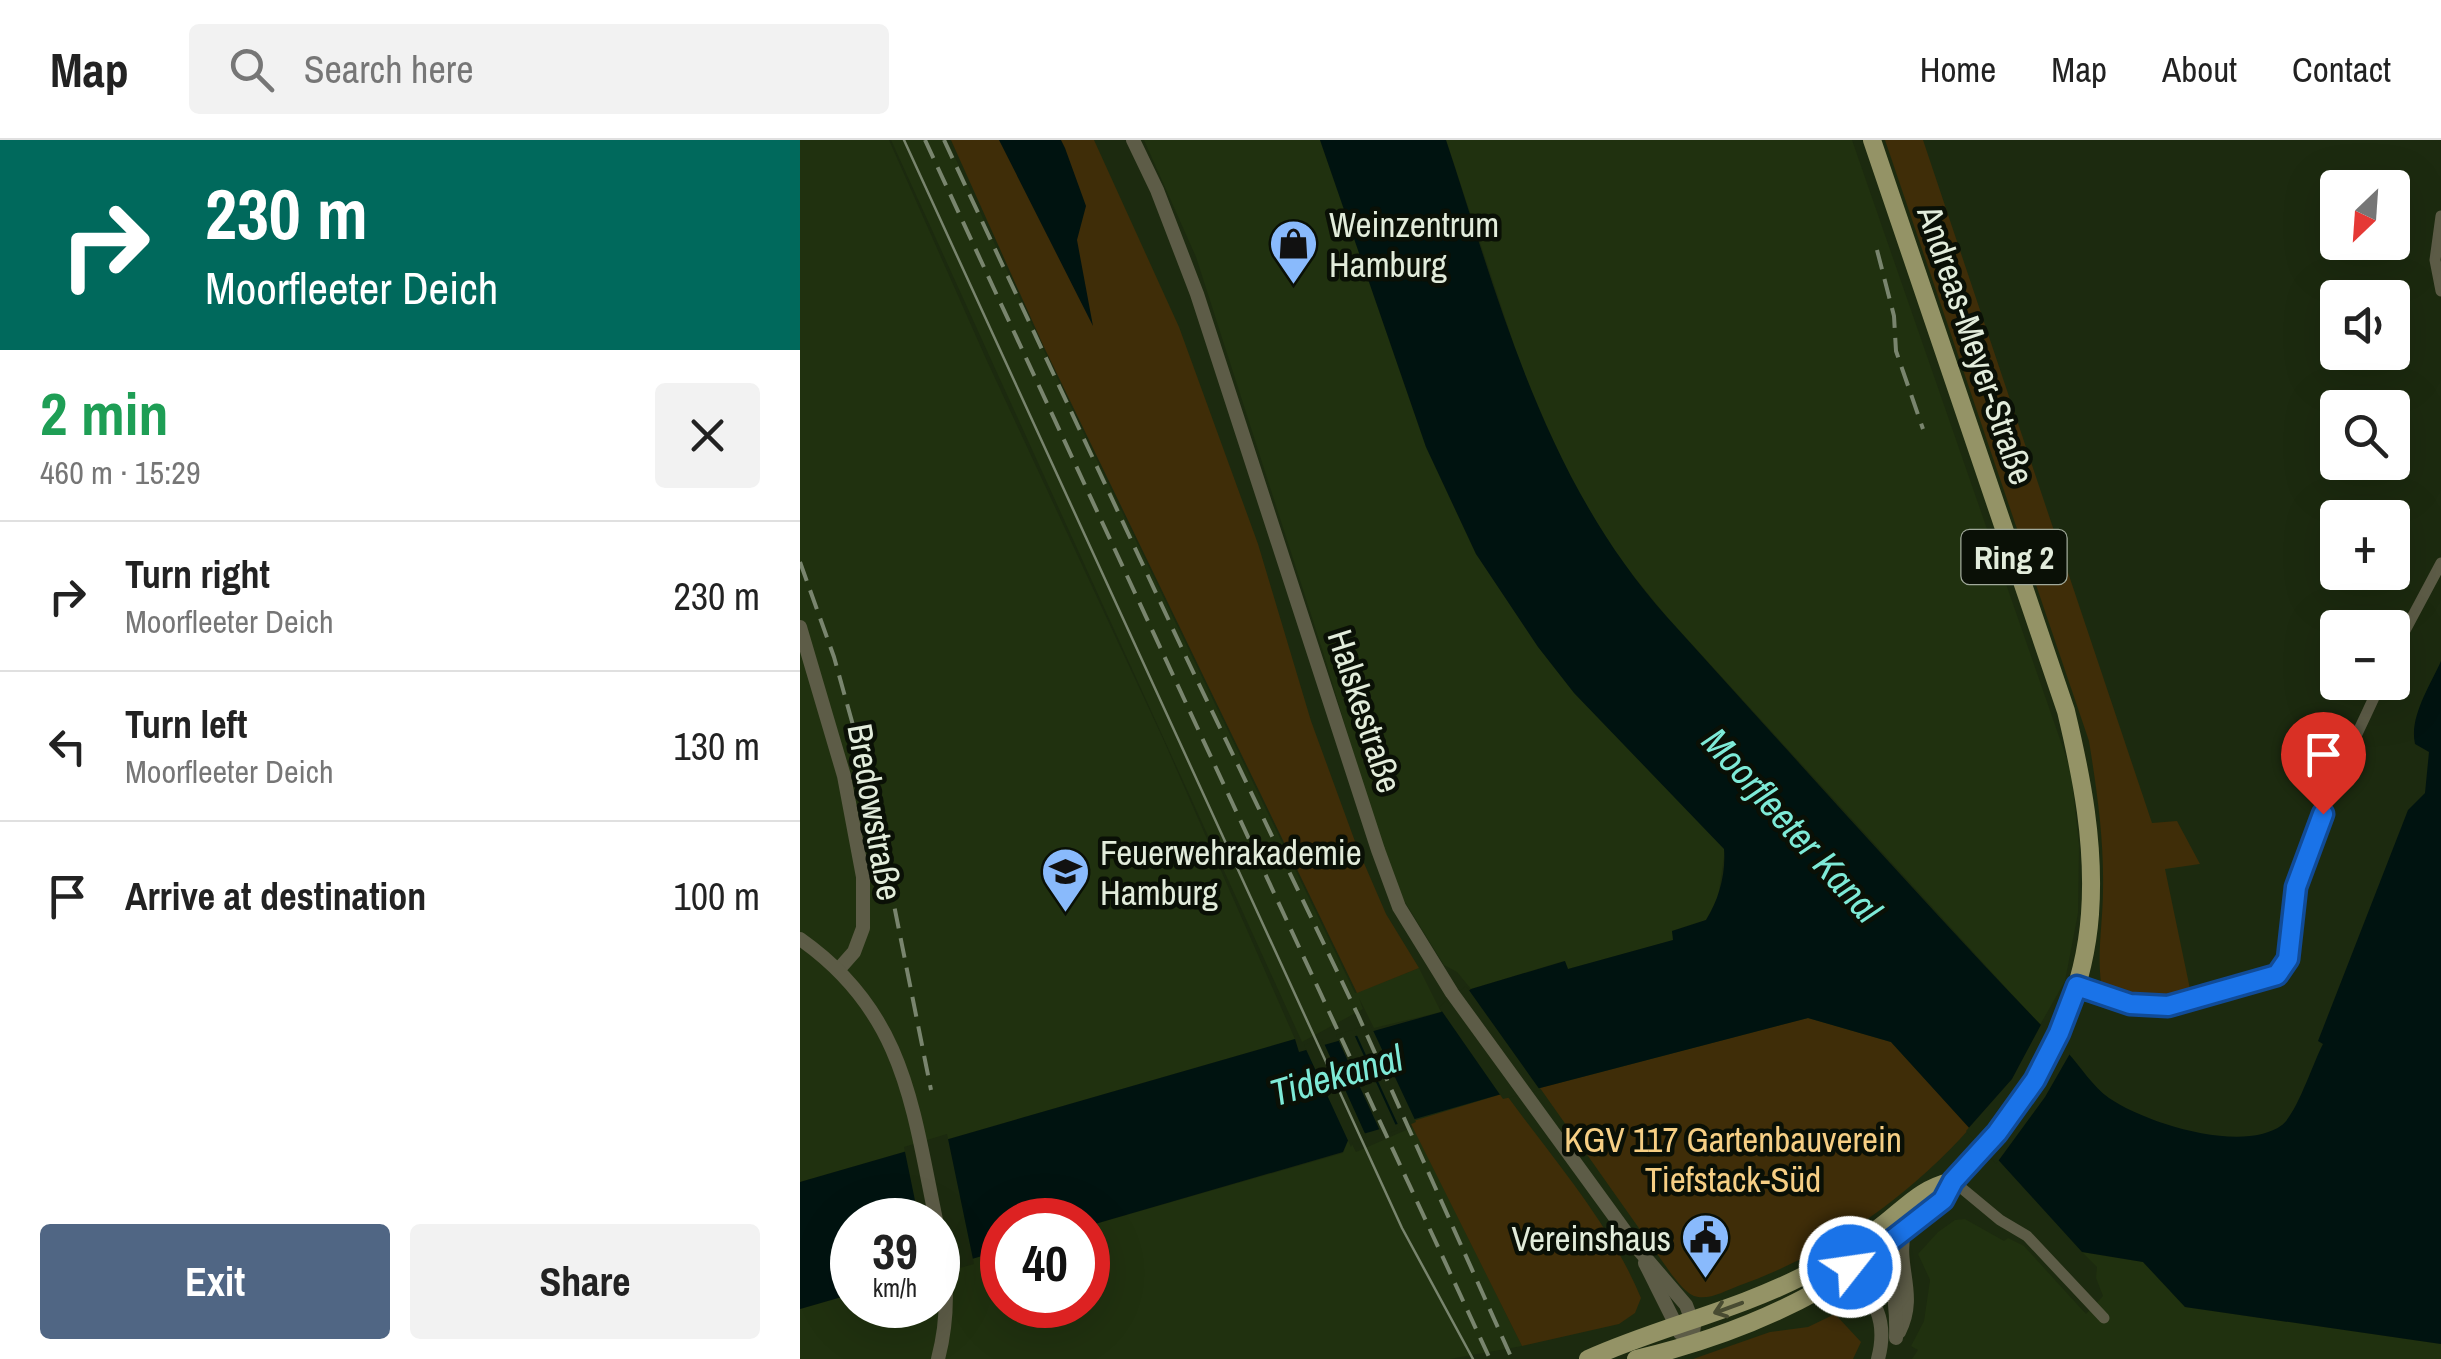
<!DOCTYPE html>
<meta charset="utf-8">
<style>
body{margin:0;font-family:"Archivo Narrow",sans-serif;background:#f2f2f2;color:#222;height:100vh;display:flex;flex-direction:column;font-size:38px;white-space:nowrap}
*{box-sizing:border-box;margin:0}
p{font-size:32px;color:#767676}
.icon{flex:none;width:55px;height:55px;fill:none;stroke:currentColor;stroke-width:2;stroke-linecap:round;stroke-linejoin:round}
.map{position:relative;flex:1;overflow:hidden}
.sheet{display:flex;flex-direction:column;background:#fff;width:800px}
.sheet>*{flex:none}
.guide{background:#00695c;color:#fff;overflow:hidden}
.needle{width:65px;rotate:205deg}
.fabs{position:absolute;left:1520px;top:30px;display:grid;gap:20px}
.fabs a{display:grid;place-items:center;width:90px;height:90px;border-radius:10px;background:#fff;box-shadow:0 10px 40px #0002;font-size:50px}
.speed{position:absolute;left:30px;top:1058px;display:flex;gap:20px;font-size:50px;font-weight:700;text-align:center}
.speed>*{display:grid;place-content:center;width:130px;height:130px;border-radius:50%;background:#fff;box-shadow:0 10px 40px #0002;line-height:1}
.speed small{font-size:25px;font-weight:400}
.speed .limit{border:15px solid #d22;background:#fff;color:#111}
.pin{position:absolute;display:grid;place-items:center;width:85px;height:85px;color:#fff;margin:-102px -42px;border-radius:50% 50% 50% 0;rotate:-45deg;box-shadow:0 0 10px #0007}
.pin .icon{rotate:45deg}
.me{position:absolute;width:110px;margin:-55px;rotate:60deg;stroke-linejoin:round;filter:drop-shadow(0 0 8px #0008)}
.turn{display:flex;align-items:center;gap:35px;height:210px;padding:0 40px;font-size:45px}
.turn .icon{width:130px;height:130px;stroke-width:2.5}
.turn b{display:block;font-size:70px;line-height:85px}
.round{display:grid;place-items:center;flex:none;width:105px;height:105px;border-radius:10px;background:#f2f2f2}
.overview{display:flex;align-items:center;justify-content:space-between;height:170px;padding:0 40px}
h1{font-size:60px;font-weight:800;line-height:75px;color:#1e9e55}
.button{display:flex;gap:20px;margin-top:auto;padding:20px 40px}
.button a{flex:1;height:115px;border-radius:10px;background:#506684;color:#fff;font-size:40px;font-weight:800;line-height:115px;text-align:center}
.button a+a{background:#f2f2f2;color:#222}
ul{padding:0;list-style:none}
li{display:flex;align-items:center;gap:30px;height:150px;padding:0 40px;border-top:2px solid #e0e0e0}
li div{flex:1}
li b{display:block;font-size:38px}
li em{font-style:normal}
header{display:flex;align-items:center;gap:60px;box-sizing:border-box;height:140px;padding:0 50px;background:#fff;border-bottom:2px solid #e0e0e0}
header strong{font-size:48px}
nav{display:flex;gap:55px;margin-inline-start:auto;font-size:35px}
.search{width:700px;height:90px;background:#f2f2f2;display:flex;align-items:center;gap:25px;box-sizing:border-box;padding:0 35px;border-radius:10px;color:#767676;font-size:38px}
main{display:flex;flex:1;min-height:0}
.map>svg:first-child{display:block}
.built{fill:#20310f}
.green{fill:#3f2d08}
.water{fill:#001310}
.pier{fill:#1c2a0f}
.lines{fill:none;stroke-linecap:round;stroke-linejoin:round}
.minor{stroke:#5d5c47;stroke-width:11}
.tertiary{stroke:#5d5c47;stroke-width:14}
.primary{stroke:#949366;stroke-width:18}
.tram{stroke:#79856e;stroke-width:2.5}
.rail{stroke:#79856e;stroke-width:4;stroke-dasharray:20 10;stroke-linecap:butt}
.oneway{stroke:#484b31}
.route-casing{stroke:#114b97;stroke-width:25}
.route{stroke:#1a73e8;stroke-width:18}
.labels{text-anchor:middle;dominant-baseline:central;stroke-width:9;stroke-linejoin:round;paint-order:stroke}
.shield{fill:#0a1006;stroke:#a1aa9b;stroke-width:2.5}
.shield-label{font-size:32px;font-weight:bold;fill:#e2ecdb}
.poi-label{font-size:35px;fill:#e2ecdb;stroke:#0a1006;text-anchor:start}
.street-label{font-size:35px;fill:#e2ecdb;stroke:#0a1006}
.park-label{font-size:35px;fill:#f7cf84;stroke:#0a1006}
.water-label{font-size:38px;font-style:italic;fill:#7eead7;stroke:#0a1006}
</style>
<header>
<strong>Map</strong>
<div class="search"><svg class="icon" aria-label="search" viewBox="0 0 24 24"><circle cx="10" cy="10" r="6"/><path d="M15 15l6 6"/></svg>Search here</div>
<nav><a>Home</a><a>Map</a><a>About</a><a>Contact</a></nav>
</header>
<main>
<section class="sheet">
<div class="guide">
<div class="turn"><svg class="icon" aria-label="right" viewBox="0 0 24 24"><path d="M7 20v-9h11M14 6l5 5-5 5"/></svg><div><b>230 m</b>Moorfleeter Deich</div></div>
</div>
<div class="overview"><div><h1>2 min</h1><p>460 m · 15:29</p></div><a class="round"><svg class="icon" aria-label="close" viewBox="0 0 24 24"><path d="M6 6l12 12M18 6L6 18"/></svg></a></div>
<ul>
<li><svg class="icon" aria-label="right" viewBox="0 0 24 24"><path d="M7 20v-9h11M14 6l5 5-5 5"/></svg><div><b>Turn right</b><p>Moorfleeter Deich</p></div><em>230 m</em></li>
<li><svg class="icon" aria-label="left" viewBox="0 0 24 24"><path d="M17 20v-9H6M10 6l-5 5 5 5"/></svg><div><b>Turn left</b><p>Moorfleeter Deich</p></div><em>130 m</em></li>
<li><svg class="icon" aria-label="arrive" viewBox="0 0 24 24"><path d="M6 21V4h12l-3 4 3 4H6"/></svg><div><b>Arrive at destination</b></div><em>100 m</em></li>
</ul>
<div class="button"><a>Exit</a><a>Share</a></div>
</section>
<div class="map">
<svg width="1641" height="1219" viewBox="0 0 1641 1219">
<rect width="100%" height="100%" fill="#1c2a0f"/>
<!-- built -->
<g class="built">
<path d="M0 0H89L187 221 364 601 495 899 0 1042Z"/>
<path d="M91 0H147L246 215 555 853 619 828 641 872 574 888 559 858 563 869 502 902Z"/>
<path d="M344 0H520L626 307 676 414 925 709 918 758 906 780 872 791 874 800 768 829 764 821 671 849 657 832 644 825 600 754 580 703 525 518 396 117Z"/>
<path d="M646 0H1052L1271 631 1279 705 1278 773 1265 841 1240 885 867 477 814 412 772 343 723 232Z"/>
<path d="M613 987 722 1206 650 1219H0V1169L52 1154V1165H138V1129L202 1110V1165H288V1086L543 1013 549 998 556 1012Z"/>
<path d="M1165 1079 1204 1101 1208 1098 1224 1106 1286 1174 1303 1156 1296 1138 1297 1127 1282 1112 1343 1122 1385 1167 1641 1204V1219H1112L1118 1210 1111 1206 1124 1181 1130 1140 1118 1114 1138 1092 1155 1080Z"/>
</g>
<!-- green -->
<g class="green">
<path d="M151 0H294L379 187 458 404 511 581 557 707 586 774 619 828 557 853 244 207Z"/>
<path d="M1085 0H1123L1352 683 1377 681 1400 724 1365 729 1390 849 1349 859 1301 843C1297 810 1303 782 1303 749 1304 699 1297 651 1289 601Z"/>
<path d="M1008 878 1091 902 1170 988C1108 1058 1026 1115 938 1146 925 1151 908 1161 894 1156 885 1152 878 1142 872 1135L740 948Z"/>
<path d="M705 953C753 1019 810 1083 841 1158L835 1173 819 1184 722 1206 610 982Z"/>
<path d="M1035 1174 1061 1202 1053 1219H893L970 1192 1008 1187Z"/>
</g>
<!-- water -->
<g class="water">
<path d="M199 0H261L265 8 286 66 277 100 293 186Z"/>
<path d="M520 0H646C702 170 745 340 867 477 972 593 1077 710 1184 825 1212 855 1240 884 1268 913 1281 927 1293 947 1309 958 1345 983 1443 1014 1482 985 1497 973 1513 923 1523 904L1518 901 1608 670 1625 653 1629 612 1615 604C1609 577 1630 546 1641 521V1204L1385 1167 1343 1122 1282 1112 1091 902 1008 878 740 948 705 953 549 998 543 1012 288 1086V1080H202V1110L138 1129V1080H52V1154L0 1169V1042L495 899 499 912 641 872 671 849 765 821 768 829 873 800 872 791 906 780C919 759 926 734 924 709L774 553 738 507 676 414 626 307Z"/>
</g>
<!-- pier -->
<g class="pier">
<path d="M666 846 740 950 703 959 639 867 646 861 649 864 651 858Z"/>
<path d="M1243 881 1272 910 1245 957 1196 1024 1166 991 1212 939Z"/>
<path d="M570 884 616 982 600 989 554 889Z"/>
<path d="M552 890 598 990 582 995 536 895Z"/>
<path d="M522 899 567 998 553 1002 551 1007 504 905Z"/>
<path d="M147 994 174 1124 138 1134V1080H119L104 1007Z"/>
</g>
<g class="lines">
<!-- minor -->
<g class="minor">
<path d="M1641 76 1635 120 1641 151"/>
<path d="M1592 515 1641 423"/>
<path d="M1277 846 1330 864 1368 866 1477 835C1497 813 1489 774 1496 745 1514 675 1552 608 1581 542"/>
<path d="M1153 1041 1200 1080 1227 1096 1304 1178"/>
</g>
<!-- tertiary -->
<g class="tertiary">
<path d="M333 0 357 50 397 154 578 710 599 767 652 853 838 1109 886 1165 894 1186 891 1204"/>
<path d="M0 487 44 636 63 737V788L54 812 39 829"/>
<path d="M0 799C104 872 112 964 136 1080"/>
<path d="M138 1086C147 1133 150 1173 138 1219"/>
<path d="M845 1123 880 1193"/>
<path d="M1099 1192C1118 1155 1096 1128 1104 1093"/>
<path d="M1078 1219C1082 1204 1083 1186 1077 1171 1068 1149 1042 1133 1052 1107 1095 1111 1097 1164 1096 1198"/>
</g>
<!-- primary -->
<g class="primary">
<path d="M788 1219C859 1187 935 1171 1005 1135 1030 1123 1054 1107 1076 1090 1105 1069 1118 1049 1153 1041"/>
<path d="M836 1219C935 1196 1030 1154 1109 1089 1120 1080 1135 1071 1144 1059 1148 1053 1150 1046 1155 1040 1168 1024 1183 1011 1196 995 1247 932 1284 856 1290 774 1295 704 1282 638 1266 571L1072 0"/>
</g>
<!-- tram -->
<path class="tram" d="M104 0 602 1088 673 1219"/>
<!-- rail -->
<g class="rail">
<path d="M125 0 690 1219"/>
<path d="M144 0 386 517 558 875 712 1219"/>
<path d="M1077 110 1094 176 1096 211 1123 289"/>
<path d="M0 422 34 517 71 650 131 950"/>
</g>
</g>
<!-- one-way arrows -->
<defs><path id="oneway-shaft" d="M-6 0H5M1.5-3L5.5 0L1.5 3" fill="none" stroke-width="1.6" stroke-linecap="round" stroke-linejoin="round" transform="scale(2.5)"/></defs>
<use class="oneway" href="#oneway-shaft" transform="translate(928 1168) rotate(160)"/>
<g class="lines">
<defs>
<path id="route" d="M1050 1127 1052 1131 1143 1060 1153 1041 1197 993 1235 940 1259 893 1277 846 1330 864 1368 866 1477 835 1488 819 1496 747 1523 674"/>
</defs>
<!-- route casing -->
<use href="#route" class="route-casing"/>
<!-- route -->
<use href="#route" class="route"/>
</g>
<!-- icons -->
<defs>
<symbol id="shop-pin" viewBox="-11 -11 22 30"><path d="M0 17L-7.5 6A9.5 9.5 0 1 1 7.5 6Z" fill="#89bafc" stroke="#0a1006"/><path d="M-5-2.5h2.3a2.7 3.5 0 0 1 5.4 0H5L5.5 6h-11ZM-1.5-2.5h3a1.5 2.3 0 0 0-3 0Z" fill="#111"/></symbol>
<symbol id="university-pin" viewBox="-11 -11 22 30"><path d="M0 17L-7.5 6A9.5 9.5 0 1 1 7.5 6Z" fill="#89bafc" stroke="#0a1006"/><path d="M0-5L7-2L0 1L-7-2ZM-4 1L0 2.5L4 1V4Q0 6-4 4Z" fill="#111"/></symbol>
<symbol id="civic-pin" viewBox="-11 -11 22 30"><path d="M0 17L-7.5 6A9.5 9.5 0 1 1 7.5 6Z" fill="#89bafc" stroke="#0a1006"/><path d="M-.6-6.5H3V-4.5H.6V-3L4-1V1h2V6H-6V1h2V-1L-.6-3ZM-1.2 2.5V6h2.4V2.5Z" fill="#111"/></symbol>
</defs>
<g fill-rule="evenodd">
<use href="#shop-pin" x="466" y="76" width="55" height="75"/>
<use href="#university-pin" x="238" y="704" width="55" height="75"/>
<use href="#civic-pin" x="878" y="1070" width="55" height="75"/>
</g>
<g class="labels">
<!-- shield labels -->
<rect class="shield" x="1161.5" y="390" width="105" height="54" rx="8"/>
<g class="shield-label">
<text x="1214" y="417">Ring 2</text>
</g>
<!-- poi labels -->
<g class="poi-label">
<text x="529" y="84">Weinzentrum<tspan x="529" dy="40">Hamburg</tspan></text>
<text x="300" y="712">Feuerwehrakademie<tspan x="300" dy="40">Hamburg</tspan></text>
<text x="871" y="1098" text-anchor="end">Vereinshaus</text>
</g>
<!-- street labels -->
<g class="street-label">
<text transform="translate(1176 205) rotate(71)">Andreas-Meyer-Straße</text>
<text transform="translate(565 571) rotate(72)">Halskestraße</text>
<text transform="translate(75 672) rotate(80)">Bredowstraße</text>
</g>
<!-- park labels -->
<g class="park-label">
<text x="933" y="999">KGV 117 Gartenbauverein<tspan x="933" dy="40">Tiefstack-Süd</tspan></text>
</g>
<!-- water labels -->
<g class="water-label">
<text transform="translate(992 685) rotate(48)">Moorfleeter Kanal</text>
<text transform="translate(536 935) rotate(-16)">Tidekanal</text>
</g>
</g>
</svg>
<div class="fabs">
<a><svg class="needle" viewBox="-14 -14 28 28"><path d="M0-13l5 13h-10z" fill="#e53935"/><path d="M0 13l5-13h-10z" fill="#767676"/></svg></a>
<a><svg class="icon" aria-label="sound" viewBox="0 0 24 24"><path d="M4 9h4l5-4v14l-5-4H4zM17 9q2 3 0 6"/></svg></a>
<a><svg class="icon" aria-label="search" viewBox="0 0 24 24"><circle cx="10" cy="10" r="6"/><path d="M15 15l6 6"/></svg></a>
<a>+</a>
<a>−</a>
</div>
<div class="speed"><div>39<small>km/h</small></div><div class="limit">40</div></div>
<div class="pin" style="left:1523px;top:674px;background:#d93025"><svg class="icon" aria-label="arrive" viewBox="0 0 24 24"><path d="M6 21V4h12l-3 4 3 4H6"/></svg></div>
<svg class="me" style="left:1050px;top:1127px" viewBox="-20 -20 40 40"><circle r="17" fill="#1a73e8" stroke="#fff" stroke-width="3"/><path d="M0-11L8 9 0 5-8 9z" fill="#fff"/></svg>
</div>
</main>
